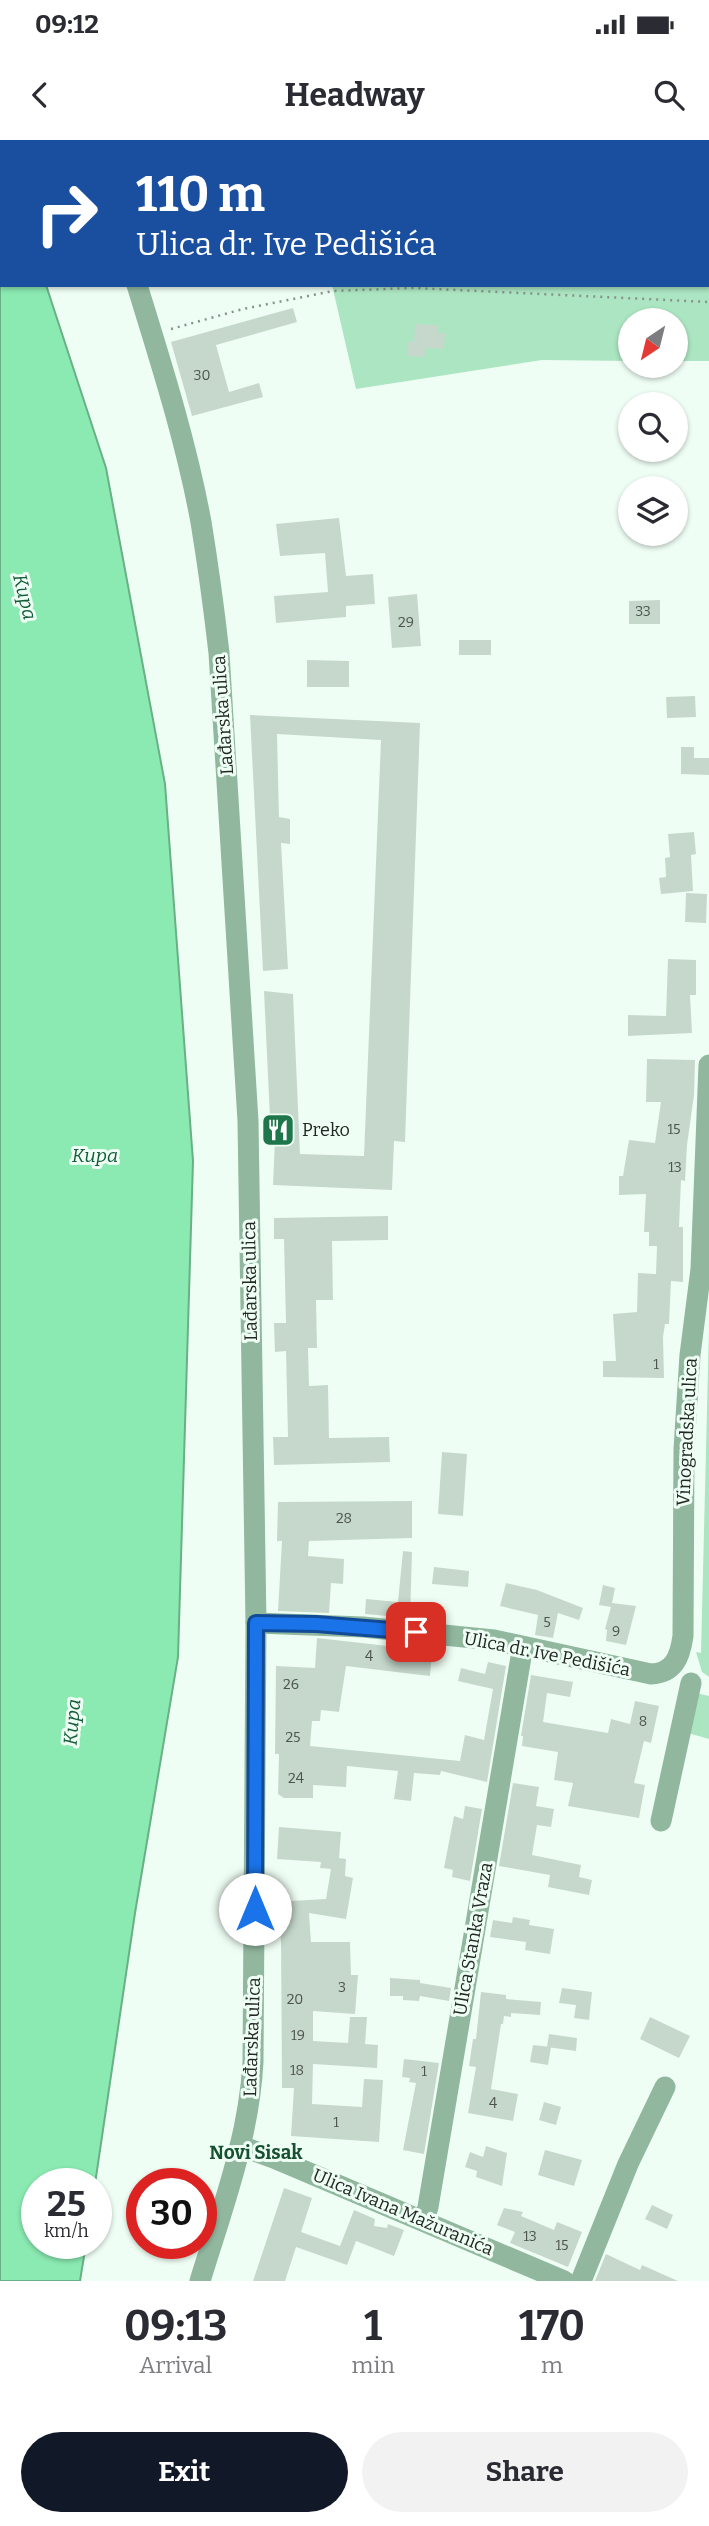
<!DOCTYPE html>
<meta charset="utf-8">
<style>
body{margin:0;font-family:Bitter,serif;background:#f2f2f3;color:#2b2b33;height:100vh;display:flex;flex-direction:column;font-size:26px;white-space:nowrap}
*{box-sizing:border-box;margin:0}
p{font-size:23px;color:#7c7c81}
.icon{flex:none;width:38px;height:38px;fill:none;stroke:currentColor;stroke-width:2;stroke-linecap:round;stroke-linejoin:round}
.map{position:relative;height:2141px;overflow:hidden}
.sheet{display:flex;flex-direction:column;background:#fff;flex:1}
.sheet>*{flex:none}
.top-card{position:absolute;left:0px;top:0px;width:710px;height:147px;box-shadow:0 2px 5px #0004;background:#1a4fa0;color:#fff;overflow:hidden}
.needle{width:46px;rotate:215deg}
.buttons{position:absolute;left:618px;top:168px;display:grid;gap:14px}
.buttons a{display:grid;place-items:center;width:70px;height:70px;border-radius:50%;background:#fff;box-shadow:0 2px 5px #0004;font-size:35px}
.speed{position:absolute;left:21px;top:2028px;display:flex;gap:14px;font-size:35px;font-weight:700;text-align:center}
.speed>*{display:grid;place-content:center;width:91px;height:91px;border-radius:50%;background:#fff;box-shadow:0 2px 5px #0004;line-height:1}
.speed small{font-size:18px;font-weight:400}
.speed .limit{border:10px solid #d22;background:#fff;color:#111}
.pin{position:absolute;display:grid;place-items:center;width:60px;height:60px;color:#fff;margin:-30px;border-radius:14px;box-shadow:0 4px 10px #0006}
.me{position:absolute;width:77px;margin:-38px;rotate:0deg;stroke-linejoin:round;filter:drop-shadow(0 0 5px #0008)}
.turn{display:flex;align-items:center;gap:24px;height:147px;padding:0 21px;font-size:32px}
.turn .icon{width:91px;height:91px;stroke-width:2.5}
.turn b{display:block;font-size:49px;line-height:60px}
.eta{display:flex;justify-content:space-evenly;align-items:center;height:119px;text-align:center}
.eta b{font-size:42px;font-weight:700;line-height:49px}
.action{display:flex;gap:14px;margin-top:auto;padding:14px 21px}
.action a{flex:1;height:80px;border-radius:42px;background:#111827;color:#fff;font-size:28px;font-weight:700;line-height:80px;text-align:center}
.action a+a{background:#f2f2f3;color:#2b2b33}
.status{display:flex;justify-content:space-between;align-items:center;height:49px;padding:0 35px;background:#fff;direction:ltr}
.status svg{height:19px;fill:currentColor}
header{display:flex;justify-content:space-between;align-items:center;height:91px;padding:0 21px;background:#fff;font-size:32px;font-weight:700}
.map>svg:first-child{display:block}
.green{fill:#ace5c1}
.water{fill:#8aeab1;stroke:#6ab086;stroke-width:2}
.building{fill:#c6d8cc}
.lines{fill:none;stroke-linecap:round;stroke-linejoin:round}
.path{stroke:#88938b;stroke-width:2.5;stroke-dasharray:2 5;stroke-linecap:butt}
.minor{stroke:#91b89f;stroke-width:21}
.route-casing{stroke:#114b97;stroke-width:18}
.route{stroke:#1a73e8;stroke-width:12}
.labels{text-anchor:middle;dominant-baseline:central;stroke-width:6;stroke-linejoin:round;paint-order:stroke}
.number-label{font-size:14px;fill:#4a544d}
.street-label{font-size:18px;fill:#212823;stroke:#effef4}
.poi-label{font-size:18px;fill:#212823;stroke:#effef4;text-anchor:start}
.water-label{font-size:19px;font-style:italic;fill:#135b38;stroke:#effef4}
.neighbourhood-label{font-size:19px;font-weight:bold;fill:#165132;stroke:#effef4}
</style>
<div class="status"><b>09:12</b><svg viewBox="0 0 49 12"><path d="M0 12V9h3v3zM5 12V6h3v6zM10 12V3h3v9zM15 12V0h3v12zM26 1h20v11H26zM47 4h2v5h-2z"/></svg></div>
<header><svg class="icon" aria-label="back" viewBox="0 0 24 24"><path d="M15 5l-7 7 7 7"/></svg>Headway<svg class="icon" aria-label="search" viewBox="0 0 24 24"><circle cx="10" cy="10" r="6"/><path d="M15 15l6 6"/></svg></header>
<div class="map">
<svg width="709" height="2141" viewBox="0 0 709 2141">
<rect width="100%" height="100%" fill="#effef4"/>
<!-- green -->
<g class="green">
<path d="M385 0H709V221H676V180H630V221L542 220 356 249 332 145H709V2Z"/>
<path d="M709 1187V1537L702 1532 696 1512 701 1513Z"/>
<path d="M696 1553 709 1556V1599L688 1593Z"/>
</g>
<!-- water -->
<path class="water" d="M0 4 2 145H46L106 328 165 644 193 1021 178 1517 135 1773 95 2044H37V2104H86L80 2141H0Z"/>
<!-- building -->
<g class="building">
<path d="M293 168 297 182 216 205 229 252 259 243 263 257 192 276 171 202Z"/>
<path d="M415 184 438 185 437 193H445L444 209 425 208V217L407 216 408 202H414Z"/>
<path d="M339 378 346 436 373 434 375 464 346 466V477L276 483 274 456 328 452 325 413 280 416 276 384Z"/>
<path d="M417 454 421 506 392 508 388 457Z"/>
<path d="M660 460V484H629V461Z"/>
<rect x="459" y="500" width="32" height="15"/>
<path d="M307 520 349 521V547H307Z"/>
<path d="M695 556 696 577 667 578 666 557Z"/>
<path d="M250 575 420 583 405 1002 394 1001 392 1050 273 1045 275 999H271L264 851 293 854 300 1014 364 1016 381 600 277 594 279 677 290 679V704L281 703 288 829 263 831Z"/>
<path d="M681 607H694V618H709V635L681 634Z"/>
<path d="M694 692 696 714 691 715 693 751 661 754 659 738 666 737 665 718 670 717 668 694Z"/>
<path d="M686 753 707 754 706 783 685 782Z"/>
<path d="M668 819 696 820V855H690L692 893 628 896V875L666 876Z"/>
<path d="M647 919 695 920 694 955 687 1005 685 1041 681 1040 679 1087H683V1142L671 1141 669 1184H665L663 1197 664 1238 603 1237V1221H616L613 1174 637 1172 638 1133 656 1134 657 1106H649V1092H644L646 1054 619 1055V1036H623L629 1000 655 1003 661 962H646Z"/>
<path d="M388 1076V1100L332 1101 333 1160H316L317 1208H308L309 1246 328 1245 329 1298 389 1297 390 1322 274 1325 273 1297H288L286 1211 275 1212 274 1183H286L284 1099H274V1078Z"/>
<path d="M442 1312 467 1314 463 1376 438 1374Z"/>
<path d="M412 1361V1398L309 1401 308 1416 344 1419 343 1444 331 1443 329 1473 278 1471 282 1401H277L278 1362Z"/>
<path d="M403 1411 412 1412 410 1478 365 1474 366 1459 398 1462Z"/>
<path d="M434 1427 469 1431 468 1447 432 1444Z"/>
<path d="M506 1443 537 1450 583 1468 579 1480 558 1473 553 1498 535 1495 538 1475 500 1466Z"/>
<path d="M603 1445 615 1448 612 1463 636 1466 626 1505 606 1501 607 1490 605 1489 611 1467 599 1465Z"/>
<path d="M317 1498 432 1511 430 1536 346 1526 339 1572 321 1570 320 1581H312L310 1606 460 1621 465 1595 484 1600 493 1549 458 1541 461 1528 485 1534 488 1522 506 1526 487 1642 441 1631 440 1635 414 1633 411 1661 394 1659 398 1631 347 1626 346 1647 313 1645V1658H284L278 1654 279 1614H275L276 1526 315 1528Z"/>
<path d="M531 1535 573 1542 570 1557 547 1553 543 1582 608 1593 611 1579 630 1584 635 1561 659 1566 651 1603 644 1601 634 1643 645 1645 639 1678 568 1666 573 1643 554 1640 558 1612 522 1606 523 1596H521Z"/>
<path d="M513 1643 539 1647 536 1666 554 1669 551 1687 537 1685 532 1715 581 1725 579 1737 592 1740 589 1755 548 1747 550 1735 499 1726Z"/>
<path d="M465 1666 482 1669 470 1741 452 1737 453 1730 444 1728 454 1676 463 1679Z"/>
<path d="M279 1687 341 1692 339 1718 346 1719 345 1736 353 1738 346 1779 309 1773 311 1802H350L351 1835H358L355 1874 313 1871V1901L348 1903 350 1877H367L365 1904 378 1905 377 1928 313 1924 312 1964 362 1967 364 1939 383 1940 379 2002 291 1996 294 1948H282L281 1803 279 1769 274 1768V1762L326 1759 331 1729 320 1728 321 1722 277 1719Z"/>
<path d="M513 1777 530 1780 529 1785 554 1789 550 1814 525 1810 526 1802 490 1797 493 1780 512 1783Z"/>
<path d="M390 1838 420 1840V1843L451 1848 449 1861 420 1856 419 1861 403 1860V1856H390Z"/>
<path d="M562 1848 592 1852 589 1880 574 1878 576 1865 559 1863Z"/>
<path d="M481 1852 506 1855V1859L541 1862 540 1875 511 1873V1877L504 1876 503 1884H501L491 1949 518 1954 513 1981 468 1973 476 1927 469 1926 473 1899H476Z"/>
<path d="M650 1877 690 1896 679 1918 640 1899Z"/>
<path d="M549 1894 577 1898 576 1911 547 1907Z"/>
<path d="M533 1905 551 1907 548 1925 530 1922Z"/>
<path d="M404 1919 439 1923 424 2014 403 2010 416 1943 409 1942 410 1938 402 1937Z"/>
<path d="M544 1962 561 1967 556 1985 539 1980Z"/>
<path d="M486 2006 507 2013 502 2046 476 2037 477 2031 465 2027 470 2012 483 2017Z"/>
<path d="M545 2010 582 2020 574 2046 538 2035Z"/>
<path d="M284 2048 312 2058 301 2092 340 2106 354 2070 375 2079 374 2086 387 2088 388 2084 404 2090 394 2116 356 2101 347 2125 296 2107 285 2141H253Z"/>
<path d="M652 2065 673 2075 667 2089 645 2079Z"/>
<path d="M504 2068 523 2072 521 2076 554 2090 557 2082 582 2092 568 2127 510 2103 515 2092 497 2085Z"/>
<path d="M606 2114 640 2130 642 2125 678 2141H595Z"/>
</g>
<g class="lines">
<!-- path -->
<path class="path" d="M171 189 243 169 333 151 414 148 709 162"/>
<!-- minor -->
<g class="minor">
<path d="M89 0V2"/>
<path d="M137 145C161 223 186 301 201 382 208 425 214 469 219 513L248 981 256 1483 253 1922C249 1998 222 2069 200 2141"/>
<path d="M256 1483 363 1487 494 1500 651 1534C674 1533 680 1517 683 1496L684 1309 690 1215 701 1129 709 925"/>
<path d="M661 1681 691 1543"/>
<path d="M240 2006 274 2018 564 2141"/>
<path d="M424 2080 428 2067 521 1517"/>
<path d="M581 2141 628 2024 665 1947"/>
</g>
</g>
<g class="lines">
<defs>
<path id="route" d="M255 1769 256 1483 316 1484 416 1492"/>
</defs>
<!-- route casing -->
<use href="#route" class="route-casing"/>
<!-- route -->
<use href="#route" class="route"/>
</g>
<!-- icons -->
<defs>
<symbol id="restaurant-square" viewBox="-11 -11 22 22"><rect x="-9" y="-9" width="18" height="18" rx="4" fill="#1e764a" stroke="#effef4"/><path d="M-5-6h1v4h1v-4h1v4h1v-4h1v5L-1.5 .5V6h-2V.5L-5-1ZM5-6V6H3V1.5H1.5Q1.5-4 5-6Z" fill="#fff"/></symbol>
</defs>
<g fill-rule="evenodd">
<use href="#restaurant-square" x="259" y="971" width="38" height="38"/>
</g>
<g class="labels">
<!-- number labels -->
<g class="number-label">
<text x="202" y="235">30</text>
<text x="643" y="471">33</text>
<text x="406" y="482">29</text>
<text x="674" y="989">15</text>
<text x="675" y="1027">13</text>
<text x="656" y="1224">1</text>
<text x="344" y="1378">28</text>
<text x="547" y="1482">5</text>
<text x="616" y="1491">9</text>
<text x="369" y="1516">4</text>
<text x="291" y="1544">26</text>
<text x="643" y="1581">8</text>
<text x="293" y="1597">25</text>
<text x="296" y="1638">24</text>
<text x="342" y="1847">3</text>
<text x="295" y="1859">20</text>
<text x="298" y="1895">19</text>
<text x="297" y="1930">18</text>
<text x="424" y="1931">1</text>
<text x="493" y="1963">4</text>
<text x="336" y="1982">1</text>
<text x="530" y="2096">13</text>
<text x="562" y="2105">15</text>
</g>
<!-- street labels -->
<g class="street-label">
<text transform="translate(223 575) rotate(-94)">Lađarska ulica</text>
<text transform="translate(250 1141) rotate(-91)">Lađarska ulica</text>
<text transform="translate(687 1292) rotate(-87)">Vinogradska ulica</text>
<text transform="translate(547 1514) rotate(11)">Ulica dr. Ive Pedišića</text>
<text transform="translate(473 1799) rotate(-80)">Ulica Stanka Vraza</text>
<text transform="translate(252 1897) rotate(-88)">Lađarska ulica</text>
<text transform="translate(403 2072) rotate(23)">Ulica Ivana Mažuranića</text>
</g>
<!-- poi labels -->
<g class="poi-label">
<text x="302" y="990">Preko</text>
</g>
<!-- water labels -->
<g class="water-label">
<text transform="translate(25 457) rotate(76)">Kupa</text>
<text x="95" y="1015">Kupa</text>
<text transform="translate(72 1582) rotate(-85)">Kupa</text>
</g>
<!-- neighbourhood labels -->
<g class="neighbourhood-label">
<text x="256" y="2012">Novi Sisak</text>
</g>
</g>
</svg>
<div class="buttons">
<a><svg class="needle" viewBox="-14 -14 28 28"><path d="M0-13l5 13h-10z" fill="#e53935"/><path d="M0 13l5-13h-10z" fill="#7c7c81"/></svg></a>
<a><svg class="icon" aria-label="search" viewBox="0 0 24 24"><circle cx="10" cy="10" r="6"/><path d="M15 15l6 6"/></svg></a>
<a><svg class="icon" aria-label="layers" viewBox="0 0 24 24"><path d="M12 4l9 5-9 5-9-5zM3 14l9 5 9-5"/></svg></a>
</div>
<div class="speed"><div>25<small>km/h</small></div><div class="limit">30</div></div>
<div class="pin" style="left:416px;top:1492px;background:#d93025"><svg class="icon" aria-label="arrive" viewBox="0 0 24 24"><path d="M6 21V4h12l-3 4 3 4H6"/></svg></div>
<svg class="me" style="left:255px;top:1769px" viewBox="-20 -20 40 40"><circle r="19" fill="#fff"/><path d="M0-13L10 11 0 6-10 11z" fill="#1a73e8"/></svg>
<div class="top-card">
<div class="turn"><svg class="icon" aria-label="right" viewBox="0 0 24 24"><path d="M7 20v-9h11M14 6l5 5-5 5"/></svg><div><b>110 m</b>Ulica dr. Ive Pedišića</div></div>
</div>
</div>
<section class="sheet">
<div class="eta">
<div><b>09:13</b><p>Arrival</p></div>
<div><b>1</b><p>min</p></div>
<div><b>170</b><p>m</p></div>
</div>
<div class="action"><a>Exit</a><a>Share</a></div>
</section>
